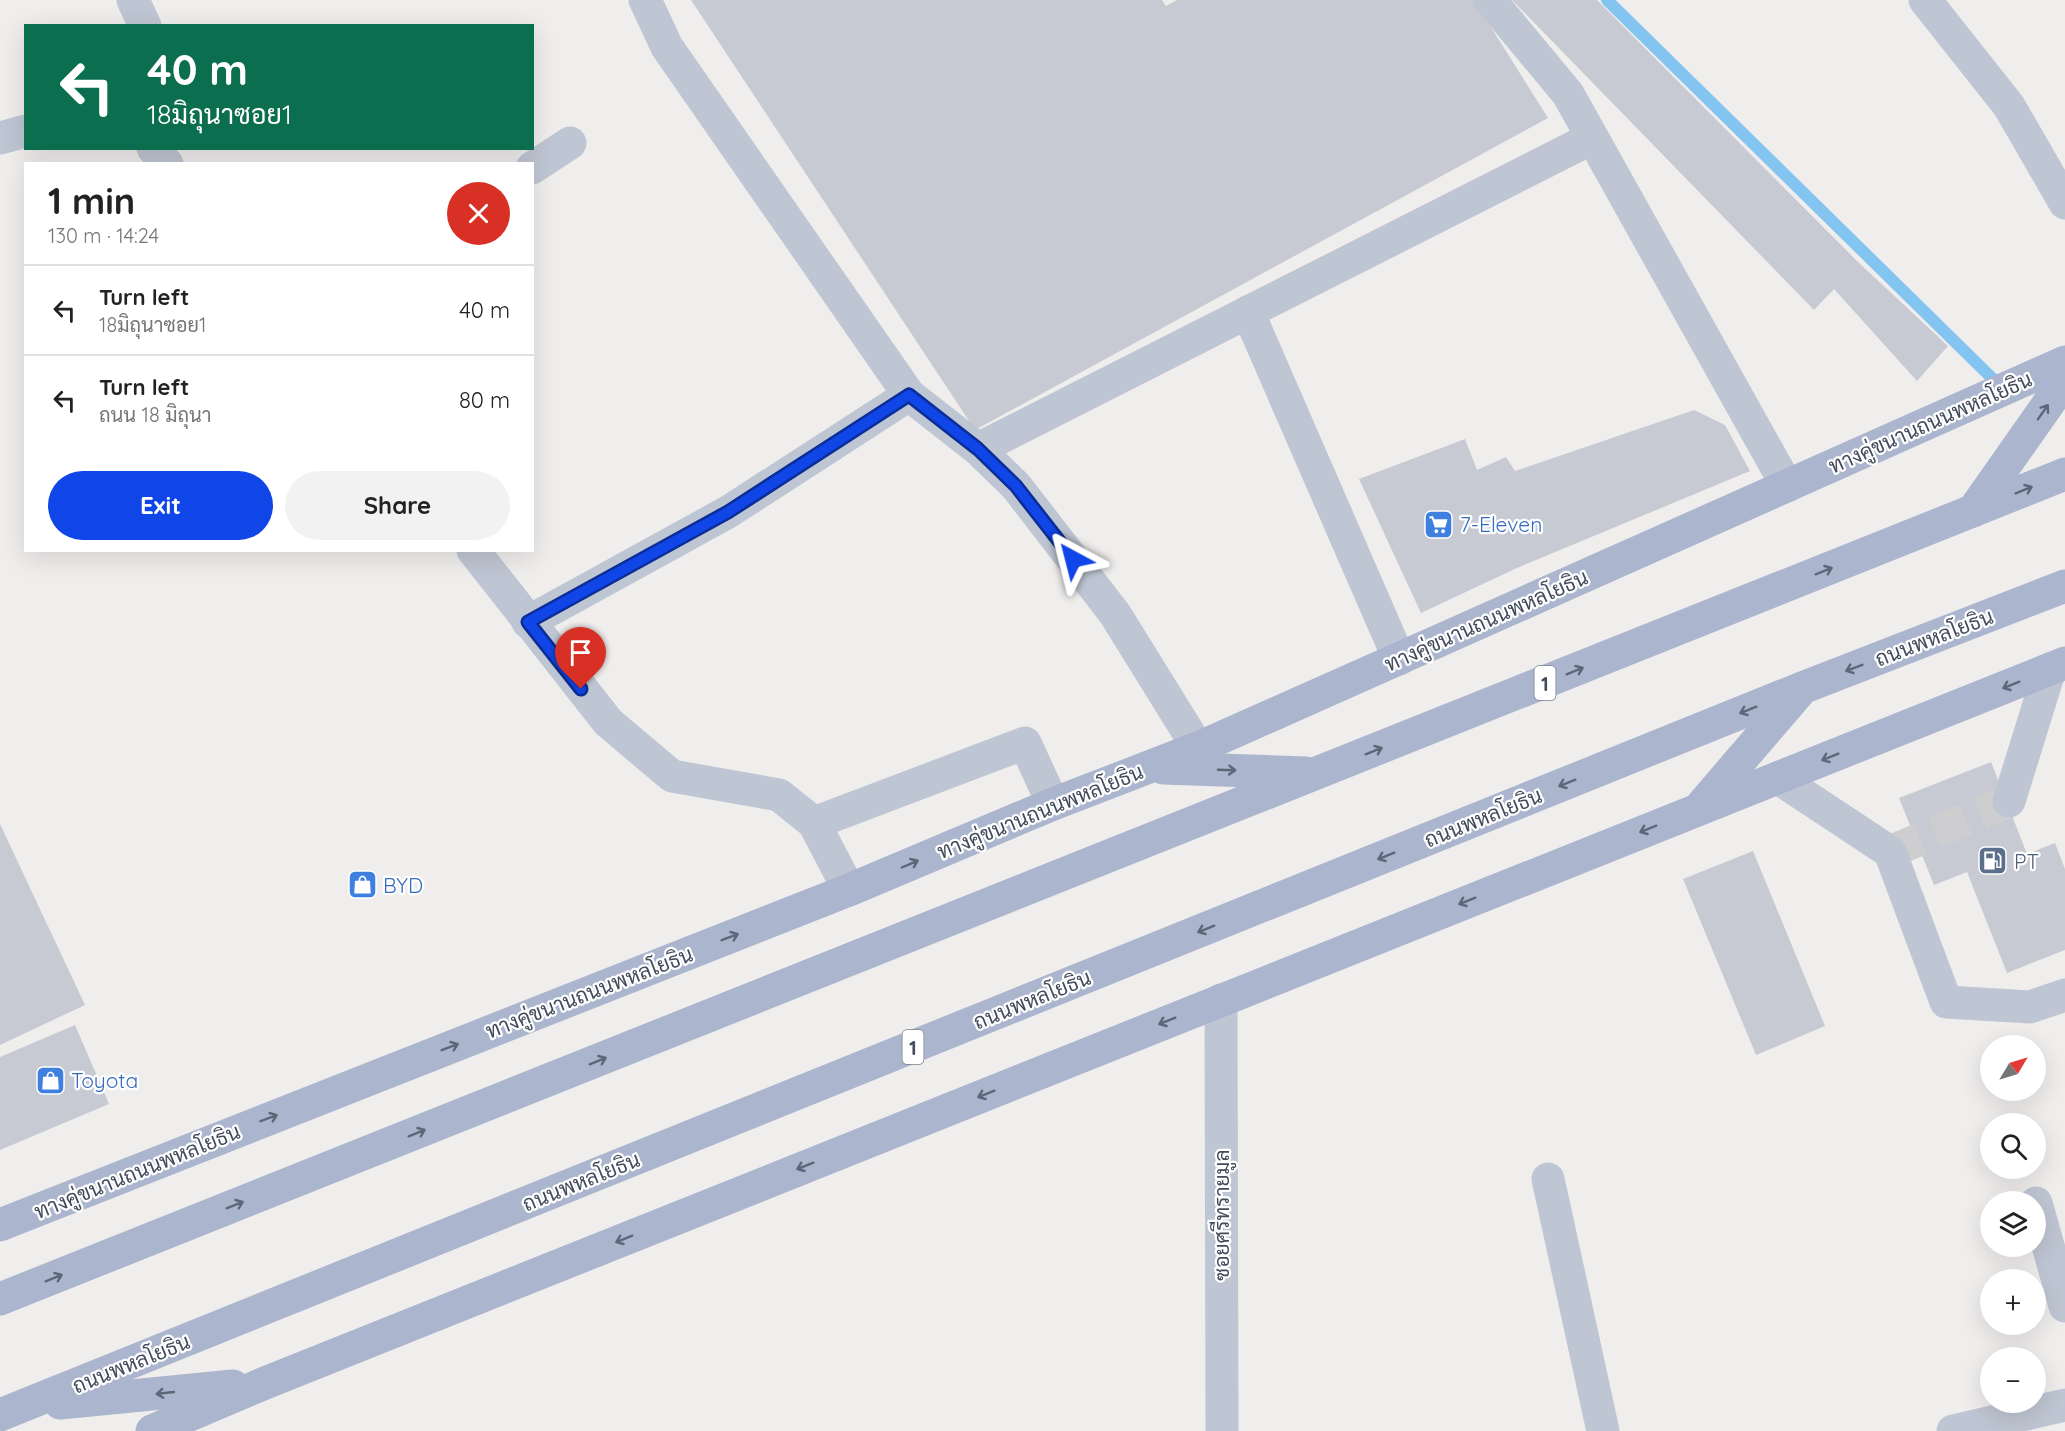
<!DOCTYPE html>
<meta charset="utf-8">
<style>
body{margin:0;font-family:Quicksand,Sarabun,sans-serif;background:#f2f2f2;color:#222;height:100vh;display:flex;flex-direction:column;font-size:22px;white-space:nowrap}
*{box-sizing:border-box;margin:0}
p{font-size:20px;color:#767676}
.icon{flex:none;width:33px;height:33px;fill:none;stroke:currentColor;stroke-width:2;stroke-linecap:round;stroke-linejoin:round}
.map{position:relative;flex:1;overflow:hidden}
.panel{position:absolute;left:24px;top:162px;width:510px;height:390px;display:flex;flex-direction:column;background:#fff;border-radius:0px;box-shadow:0 6px 24px #0002}
.panel>*{flex:none}
.top-card{position:absolute;left:24px;top:24px;width:510px;height:126px;border-radius:0px;box-shadow:0 6px 24px #0002;background:#0b6e4f;color:#fff;overflow:hidden}
.needle{width:39px;rotate:52deg}
.fabs{position:absolute;left:1980px;top:1035px;display:grid;gap:12px}
.fabs a{display:grid;place-items:center;width:66px;height:66px;border-radius:50%;background:#fff;box-shadow:0 6px 24px #0002;font-size:30px}
.pin{position:absolute;display:grid;place-items:center;width:51px;height:51px;color:#fff;margin:-62px -26px;border-radius:50% 50% 50% 0;rotate:-45deg;box-shadow:0 0 6px #0007}
.pin .icon{rotate:45deg}
.me{position:absolute;width:66px;margin:-33px;rotate:322deg;stroke-linejoin:round;filter:drop-shadow(0 0 4px #0008)}
.turn{display:flex;align-items:center;gap:21px;height:126px;padding:0 24px;font-size:27px}
.turn .icon{width:78px;height:78px;stroke-width:2.5}
.turn b{display:block;font-size:42px;line-height:51px}
.round{display:grid;place-items:center;flex:none;width:63px;height:63px;border-radius:32px;background:#f2f2f2}
.head{display:flex;align-items:center;justify-content:space-between;height:102px;padding:0 24px}
h1{font-size:36px;font-weight:700;line-height:45px}
.primary-button{display:flex;gap:12px;margin-top:auto;padding:12px 24px}
.primary-button a{flex:1;height:69px;border-radius:36px;background:#1045e7;color:#fff;font-size:24px;font-weight:700;line-height:69px;text-align:center}
.primary-button a+a{background:#f2f2f2;color:#222}
ul{padding:0;list-style:none}
li{display:flex;align-items:center;gap:18px;height:90px;padding:0 24px;border-top:2px solid #e0e0e0}
li div{flex:1}
li b{display:block;font-size:22px}
li em{font-style:normal}
.map>svg:first-child{display:block}
.lines{fill:none;stroke-linecap:round;stroke-linejoin:round}
.stream{stroke:#83c4f0;stroke-width:12}
.building{fill:#c8cad3}
.minor-tunnel{stroke:#cecdd0;stroke-width:33;stroke-dasharray:33 16;stroke-linecap:butt}
.minor{stroke:#bfc6d3;stroke-width:33}
.major{stroke:#abb6ce;stroke-width:33}
.oneway{stroke:#5e6678}
.route-casing{stroke:#0a2d96;stroke-width:15}
.route{stroke:#1045e7;stroke-width:10}
.labels{text-anchor:middle;dominant-baseline:central;stroke-width:4.5;stroke-linejoin:round;paint-order:stroke}
.shield{fill:#fff;stroke:#7c828c;stroke-width:1.5}
.shield-label{font-size:20px;font-weight:bold;fill:#444c5b}
.street-label{font-size:21px;fill:#444c5b;stroke:#fff}
.shop-label{font-size:21px;fill:#366cbe;stroke:#fff;text-anchor:start}
.service-label{font-size:21px;fill:#4e5e75;stroke:#fff;text-anchor:start}
</style>
<div class="map">
<svg width="2065" height="1431" viewBox="0 0 2065 1431">
<rect width="100%" height="100%" fill="#f0eded"/>
<g class="lines">
<!-- stream -->
<path class="stream" d="M1607 0 1998 384"/>
</g>
<!-- building -->
<g class="building">
<path d="M691 0H1162L1166 6 1177 0H1474L1548 118 975 430Z"/>
<path d="M1512 0H1597L1858 262 1948 346 1917 381 1834 289 1814 310Z"/>
<path d="M1694 410 1725 425 1750 471 1517 568 1421 613 1359 479 1465 439 1477 470 1506 457 1515 471Z"/>
<path d="M1991 762 2027 854 2055 843 2065 869V950L2007 973 1967 872 1934 885 1899 798Z"/>
<path d="M0 824 85 1005 0 1045Z"/>
<path d="M1753 851 1825 1026 1756 1055 1683 879Z"/>
<path d="M75 1025 109 1104 0 1150V1057Z"/>
</g>
<g class="lines">
<!-- minor-tunnel -->
<path class="minor-tunnel" d="M1890 852 2009 801"/>
<!-- minor -->
<g class="minor">
<path d="M133 0 145 26"/>
<path d="M645 0 667 47 909 395 978 449 1016 486 1115 614 1198 748"/>
<path d="M1490 0 1568 94 1787 486"/>
<path d="M1925 0 2009 106 2065 203"/>
<path d="M0 138 26 131"/>
<path d="M153 148 167 164"/>
<path d="M532 168 570 143"/>
<path d="M1248 312 1399 659"/>
<path d="M978 449 1592 138"/>
<path d="M473 550 608 722 672 776 779 795 814 823 849 890"/>
<path d="M528 622 728 512 909 395"/>
<path d="M1778 778 1890 852 1946 1002 2030 1007 2065 995"/>
<path d="M2009 801 2050 669"/>
<path d="M814 823 1025 743 1053 804"/>
<path d="M1221 1000 1222 1431"/>
<path d="M1548 1179 1603 1431"/>
<path d="M2036 1203 2065 1306"/>
<path d="M1953 1431 2065 1405"/>
</g>
<!-- major -->
<g class="major">
<path d="M1973 511 2065 380"/>
<path d="M1163 768 1306 773"/>
<path d="M1702 805 1799 692"/>
<path d="M0 1225 849 890 1053 804 1198 748 2065 362"/>
<path d="M0 1299 2065 474"/>
<path d="M60 1403 233 1386"/>
<path d="M0 1415 1802 688 2065 586"/>
<path d="M152 1431 265 1383 2065 663"/>
</g>
</g>
<!-- one-way arrows -->
<defs><path id="oneway-shaft" d="M-6 0H5M1.5-3L5.5 0L1.5 3" fill="none" stroke-width="1.6" stroke-linecap="round" stroke-linejoin="round" transform="scale(1.5)"/></defs>
<g class="oneway">
<use href="#oneway-shaft" transform="translate(2043 412) rotate(-55)"/>
<use href="#oneway-shaft" transform="translate(2024 490) rotate(-22)"/>
<use href="#oneway-shaft" transform="translate(1824 571) rotate(-22)"/>
<use href="#oneway-shaft" transform="translate(1854 668) rotate(159)"/>
<use href="#oneway-shaft" transform="translate(1575 671) rotate(-22)"/>
<use href="#oneway-shaft" transform="translate(2011 685) rotate(158)"/>
<use href="#oneway-shaft" transform="translate(1748 710) rotate(158)"/>
<use href="#oneway-shaft" transform="translate(1374 751) rotate(-22)"/>
<use href="#oneway-shaft" transform="translate(1830 757) rotate(158)"/>
<use href="#oneway-shaft" transform="translate(1227 770) rotate(2)"/>
<use href="#oneway-shaft" transform="translate(1567 783) rotate(158)"/>
<use href="#oneway-shaft" transform="translate(1648 829) rotate(158)"/>
<use href="#oneway-shaft" transform="translate(1386 856) rotate(158)"/>
<use href="#oneway-shaft" transform="translate(910 864) rotate(-23)"/>
<use href="#oneway-shaft" transform="translate(1467 901) rotate(158)"/>
<use href="#oneway-shaft" transform="translate(1206 929) rotate(158)"/>
<use href="#oneway-shaft" transform="translate(730 937) rotate(-21)"/>
<use href="#oneway-shaft" transform="translate(1167 1021) rotate(158)"/>
<use href="#oneway-shaft" transform="translate(450 1047) rotate(-21)"/>
<use href="#oneway-shaft" transform="translate(598 1061) rotate(-22)"/>
<use href="#oneway-shaft" transform="translate(986 1094) rotate(158)"/>
<use href="#oneway-shaft" transform="translate(269 1118) rotate(-21)"/>
<use href="#oneway-shaft" transform="translate(417 1133) rotate(-22)"/>
<use href="#oneway-shaft" transform="translate(805 1166) rotate(158)"/>
<use href="#oneway-shaft" transform="translate(235 1205) rotate(-22)"/>
<use href="#oneway-shaft" transform="translate(624 1239) rotate(158)"/>
<use href="#oneway-shaft" transform="translate(54 1278) rotate(-22)"/>
<use href="#oneway-shaft" transform="translate(165 1393) rotate(174)"/>
</g>
<g class="lines">
<defs>
<path id="route" d="M581 689 528 622 728 512 909 395 978 449 1016 486 1073 559"/>
</defs>
<!-- route casing -->
<use href="#route" class="route-casing"/>
<!-- route -->
<use href="#route" class="route"/>
</g>
<!-- icons -->
<defs>
<symbol id="supermarket-square" viewBox="-11 -11 22 22"><rect x="-9" y="-9" width="18" height="18" rx="4" fill="#3f7fe0" stroke="#fff"/><path d="M-6-5.5h2.5l.6 2H6L4.5 2H-2.5L-4.4-4H-6ZM-1.5 3.2a1.3 1.3 0 1 0 .1 0ZM3 3.2a1.3 1.3 0 1 0 .1 0Z" fill="#fff"/></symbol>
<symbol id="fuel-square" viewBox="-11 -11 22 22"><rect x="-9" y="-9" width="18" height="18" rx="4" fill="#5c6f8a" stroke="#fff"/><path d="M-5.5-6h7V0h2V4h1.3V-2.5L3-4.5l.8-.8L6-3V5H2.5V1h-1V6h-7ZM-4.2-4.7v3.2H.2V-4.7Z" fill="#fff"/></symbol>
<symbol id="shop-square" viewBox="-11 -11 22 22"><rect x="-9" y="-9" width="18" height="18" rx="4" fill="#3f7fe0" stroke="#fff"/><path d="M-5-2.5h2.3a2.7 3.5 0 0 1 5.4 0H5L5.5 6h-11ZM-1.5-2.5h3a1.5 2.3 0 0 0-3 0Z" fill="#fff"/></symbol>
</defs>
<g fill-rule="evenodd">
<use href="#supermarket-square" x="1422" y="508" width="33" height="33"/>
<use href="#fuel-square" x="1976" y="844" width="33" height="33"/>
<use href="#shop-square" x="346" y="868" width="33" height="33"/>
<use href="#shop-square" x="34" y="1064" width="33" height="33"/>
</g>
<g class="labels">
<!-- shield labels -->
<g class="shield">
<rect x="1534.5" y="666" width="21" height="34" rx="4.5"/>
<rect x="902.5" y="1030" width="21" height="34" rx="4.5"/>
</g>
<g class="shield-label">
<text x="1545" y="683">1</text>
<text x="913" y="1047">1</text>
</g>
<!-- street labels -->
<g class="street-label">
<text transform="translate(1930 422) rotate(-24)">ทางคู่ขนานถนนพหลโยธิน</text>
<text transform="translate(1486 620) rotate(-24)">ทางคู่ขนานถนนพหลโยธิน</text>
<text transform="translate(1934 637) rotate(-21)">ถนนพหลโยธิน</text>
<text transform="translate(1040 811) rotate(-22)">ทางคู่ขนานถนนพหลโยธิน</text>
<text transform="translate(1483 817) rotate(-22)">ถนนพหลโยธิน</text>
<text transform="translate(589 992) rotate(-21)">ทางคู่ขนานถนนพหลโยธิน</text>
<text transform="translate(1032 999) rotate(-22)">ถนนพหลโยธิน</text>
<text transform="translate(137 1171) rotate(-22)">ทางคู่ขนานถนนพหลโยธิน</text>
<text transform="translate(581 1181) rotate(-22)">ถนนพหลโยธิน</text>
<text transform="translate(1221 1215) rotate(-90)">ซอยศรีทรายมูล</text>
<text transform="translate(131 1363) rotate(-22)">ถนนพหลโยธิน</text>
</g>
<!-- shop labels -->
<g class="shop-label">
<text x="1460" y="524">7-Eleven</text>
<text x="383" y="885">BYD</text>
<text x="71" y="1080">Toyota</text>
</g>
<!-- service labels -->
<g class="service-label">
<text x="2014" y="861">PT</text>
</g>
</g>
</svg>
<div class="fabs">
<a><svg class="needle" viewBox="-14 -14 28 28"><path d="M0-13l5 13h-10z" fill="#e53935"/><path d="M0 13l5-13h-10z" fill="#767676"/></svg></a>
<a><svg class="icon" aria-label="search" viewBox="0 0 24 24"><circle cx="10" cy="10" r="6"/><path d="M15 15l6 6"/></svg></a>
<a><svg class="icon" aria-label="layers" viewBox="0 0 24 24"><path d="M12 4l9 5-9 5-9-5zM3 14l9 5 9-5"/></svg></a>
<a>+</a>
<a>−</a>
</div>
<div class="pin" style="left:581px;top:689px;background:#d93025"><svg class="icon" aria-label="arrive" viewBox="0 0 24 24"><path d="M6 21V4h12l-3 4 3 4H6"/></svg></div>
<svg class="me" style="left:1073px;top:559px" viewBox="-20 -20 40 40"><path d="M0-17L14 15 0 8-14 15z" fill="#1045e7" stroke="#fff" stroke-width="4"/></svg>
<div class="top-card">
<div class="turn"><svg class="icon" aria-label="left" viewBox="0 0 24 24"><path d="M17 20v-9H6M10 6l-5 5 5 5"/></svg><div><b>40 m</b>18มิถุนาซอย1</div></div>
</div>
<section class="panel">
<div class="head"><div><h1>1 min</h1><p>130 m · 14:24</p></div><a class="round" style="background:#d93025;color:#fff"><svg class="icon" aria-label="close" viewBox="0 0 24 24"><path d="M6 6l12 12M18 6L6 18"/></svg></a></div>
<ul>
<li><svg class="icon" aria-label="left" viewBox="0 0 24 24"><path d="M17 20v-9H6M10 6l-5 5 5 5"/></svg><div><b>Turn left</b><p>18มิถุนาซอย1</p></div><em>40 m</em></li>
<li><svg class="icon" aria-label="left" viewBox="0 0 24 24"><path d="M17 20v-9H6M10 6l-5 5 5 5"/></svg><div><b>Turn left</b><p>ถนน 18 มิถุนา</p></div><em>80 m</em></li>
</ul>
<div class="primary-button"><a>Exit</a><a>Share</a></div>
</section>
</div>
